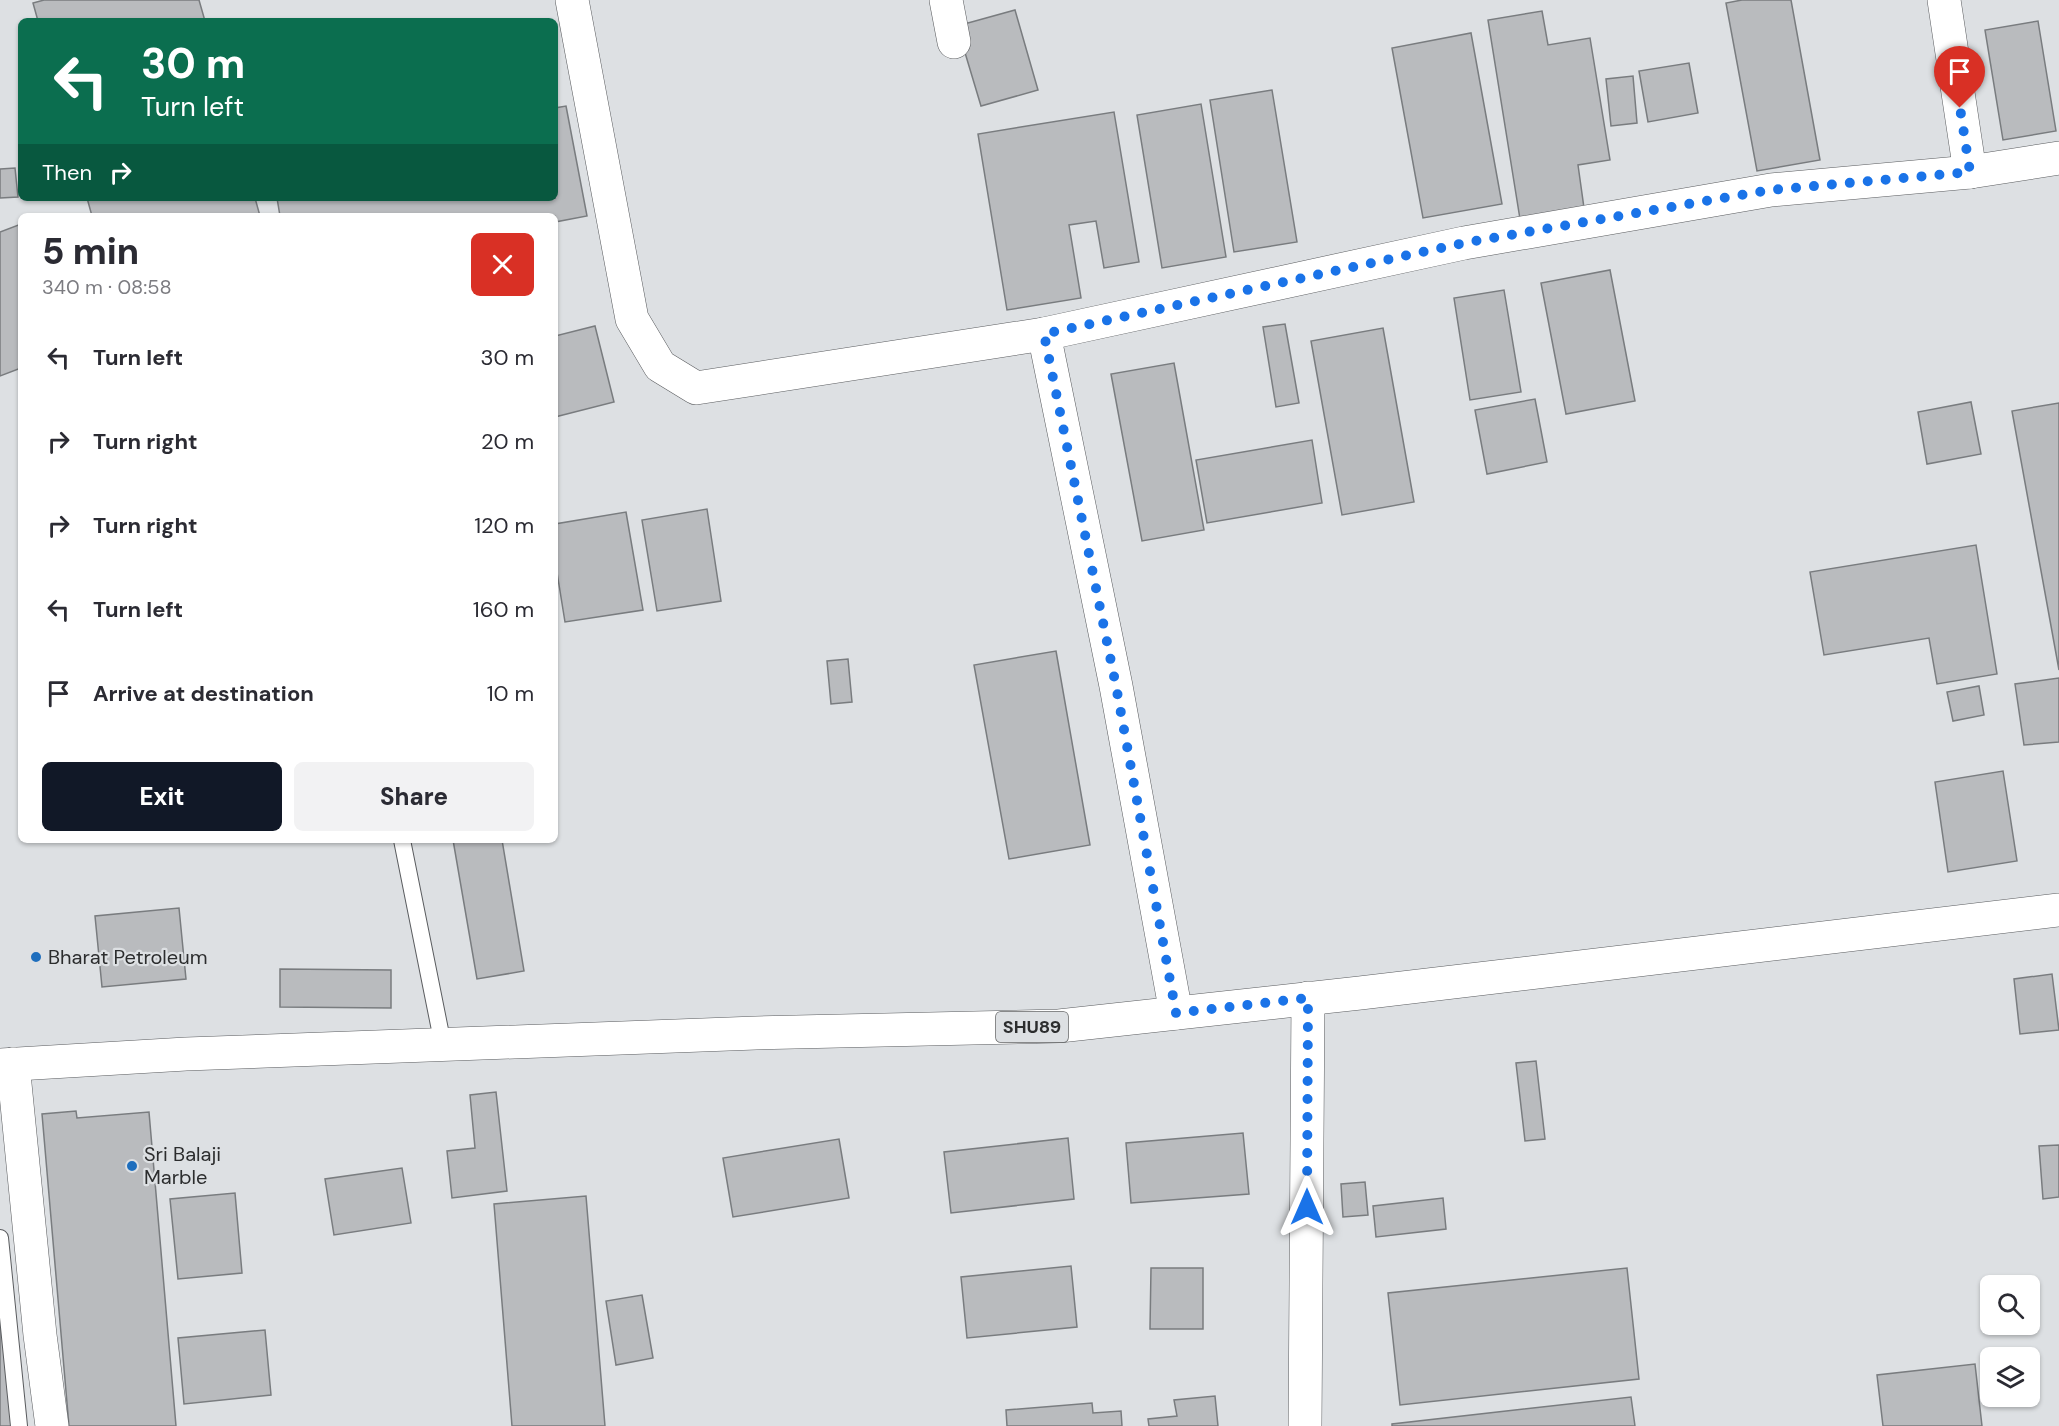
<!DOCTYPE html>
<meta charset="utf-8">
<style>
body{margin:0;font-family:"DM Sans",sans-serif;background:#f2f2f3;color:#2b2b33;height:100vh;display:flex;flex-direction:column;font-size:22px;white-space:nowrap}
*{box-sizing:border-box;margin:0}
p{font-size:20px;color:#7c7c81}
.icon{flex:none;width:33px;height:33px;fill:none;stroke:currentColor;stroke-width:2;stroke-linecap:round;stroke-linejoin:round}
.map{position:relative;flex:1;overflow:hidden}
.drawer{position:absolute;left:18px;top:213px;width:540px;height:630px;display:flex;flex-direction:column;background:#fff;border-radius:9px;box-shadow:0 2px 4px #0004}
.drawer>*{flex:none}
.guide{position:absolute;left:18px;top:18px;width:540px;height:183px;border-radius:9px;box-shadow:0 2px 4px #0004;background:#0b6e4f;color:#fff;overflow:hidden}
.fabs{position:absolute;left:1980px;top:1275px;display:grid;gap:12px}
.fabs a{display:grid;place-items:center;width:60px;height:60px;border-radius:9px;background:#fff;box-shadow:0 2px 4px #0004;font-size:30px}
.pin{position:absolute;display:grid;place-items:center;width:51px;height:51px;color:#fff;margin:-62px -26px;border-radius:50% 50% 50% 0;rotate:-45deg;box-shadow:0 0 6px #0007}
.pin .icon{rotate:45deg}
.me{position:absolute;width:66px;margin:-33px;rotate:0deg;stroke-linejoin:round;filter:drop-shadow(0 0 4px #0008)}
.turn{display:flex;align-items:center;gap:21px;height:126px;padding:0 24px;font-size:27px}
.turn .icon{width:78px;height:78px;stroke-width:2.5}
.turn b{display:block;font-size:42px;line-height:51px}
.then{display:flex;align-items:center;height:57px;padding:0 24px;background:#0003;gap:12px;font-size:22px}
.round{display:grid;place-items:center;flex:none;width:63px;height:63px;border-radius:9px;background:#f2f2f3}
.headline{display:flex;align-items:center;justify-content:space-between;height:102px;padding:0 24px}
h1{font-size:36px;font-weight:800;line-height:45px}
.action{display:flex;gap:12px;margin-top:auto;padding:12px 24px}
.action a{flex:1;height:69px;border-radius:9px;background:#111827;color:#fff;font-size:24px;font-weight:800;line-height:69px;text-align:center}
.action a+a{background:#f2f2f3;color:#2b2b33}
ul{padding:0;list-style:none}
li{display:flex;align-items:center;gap:18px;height:84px;padding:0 24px}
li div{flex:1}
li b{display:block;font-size:22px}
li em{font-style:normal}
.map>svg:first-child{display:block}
.building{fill:#b9bbbe;stroke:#797c7f;stroke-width:1.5}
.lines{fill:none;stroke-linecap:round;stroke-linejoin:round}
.service-casing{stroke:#5a5c5f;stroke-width:18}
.minor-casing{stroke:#5a5c5f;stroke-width:34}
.primary-casing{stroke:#5a5c5f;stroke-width:34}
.service{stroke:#fff;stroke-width:16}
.minor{stroke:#fff;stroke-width:33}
.primary{stroke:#fff;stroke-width:33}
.route{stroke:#1a73e8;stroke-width:10;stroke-dasharray:0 18}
.poi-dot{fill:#1e6ebd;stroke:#dde0e3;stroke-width:2}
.labels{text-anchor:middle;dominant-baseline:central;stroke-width:4.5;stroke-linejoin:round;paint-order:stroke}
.shield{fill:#dde0e3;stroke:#616364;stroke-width:1.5}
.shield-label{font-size:18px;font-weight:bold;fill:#2c2d2e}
.poi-label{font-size:20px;fill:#2c2d2e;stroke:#dde0e3;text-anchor:start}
</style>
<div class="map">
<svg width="2059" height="1426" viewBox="0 0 2059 1426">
<rect width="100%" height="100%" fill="#dde0e3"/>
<!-- building -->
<g class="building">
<path d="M44 0H199L205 21H38L33 3Z"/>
<path d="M1742 0H1791L1820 160 1757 171 1726 3Z"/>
<path d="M1015 10 1038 90 981 106 957 26Z"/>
<path d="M1542 11 1548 45 1590 38 1610 160 1578 165 1584 208 1520 219 1488 20Z"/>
<path d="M2038 21 2056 131 2003 140 1985 30Z"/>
<path d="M1471 33 1502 204 1423 218 1392 48Z"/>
<path d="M1689 63 1698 113 1648 122 1639 71Z"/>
<path d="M1633 76 1637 123 1611 126 1606 79Z"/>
<path d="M1272 90 1297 242 1234 252 1210 100Z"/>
<path d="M1201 104 1226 257 1162 268 1137 115Z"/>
<path d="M566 106 587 216 555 222V216H280L277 198H555V108Z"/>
<path d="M1114 112 1139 262 1104 268 1096 221 1069 225 1081 298 1007 310 978 134Z"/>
<path d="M15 168 18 197 0 198V169Z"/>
<path d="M87 198H255L260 216H92Z"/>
<path d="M21 224V368L0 376V232Z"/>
<path d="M1610 270 1635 401 1566 414 1541 283Z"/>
<path d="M1504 290 1521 392 1470 400 1454 298Z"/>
<path d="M1285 324 1299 403 1276 407 1263 327Z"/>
<path d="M595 326 614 402 555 417V336Z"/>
<path d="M1383 328 1414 502 1342 515 1311 341Z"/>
<path d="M1174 363 1204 530 1142 541 1111 374Z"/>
<path d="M1535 399 1547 462 1487 474 1475 410Z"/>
<path d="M1971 402 1981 454 1927 464 1918 412Z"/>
<path d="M2059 403V670L2012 411Z"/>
<path d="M1312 440 1322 503 1207 523 1196 460Z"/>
<path d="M707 509 721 601 657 611 642 520Z"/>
<path d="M626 512 643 610 565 622 555 560V524Z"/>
<path d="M1976 545 1997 674 1937 684 1929 638 1824 655 1810 572Z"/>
<path d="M1056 651 1090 845 1009 859 974 665Z"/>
<path d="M848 659 852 702 831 704 827 661Z"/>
<path d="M2059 678V742L2024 745 2015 684Z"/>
<path d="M1979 686 1984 715 1953 721 1947 692Z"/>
<path d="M2003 771 2017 861 1948 872 1935 782Z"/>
<path d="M453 840H502L524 971 477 979Z"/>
<path d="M179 908 186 979 102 987 95 916Z"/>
<path d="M280 969 391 970V1008L280 1007Z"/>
<path d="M2052 974 2059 1030 2020 1034 2014 979Z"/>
<path d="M1536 1061 1545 1139 1525 1141 1516 1063Z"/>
<path d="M496 1092 507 1191 452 1198 447 1151 475 1148 470 1095Z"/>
<path d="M76 1111 77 1118 149 1112 176 1426H69L42 1114Z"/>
<path d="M1243 1133 1249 1194 1131 1203 1126 1143Z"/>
<path d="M1068 1138 1074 1199 951 1213 944 1152Z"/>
<path d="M839 1139 849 1198 733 1217 723 1158Z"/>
<path d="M2059 1145V1197L2043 1199 2039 1146Z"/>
<path d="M402 1168 411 1223 334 1235 325 1179Z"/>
<path d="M1365 1182 1368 1215 1343 1217 1341 1184Z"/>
<path d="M235 1193 242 1273 178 1279 170 1199Z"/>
<path d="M586 1196 605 1426H512L494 1204Z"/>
<path d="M1443 1198 1446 1229 1376 1237 1373 1206Z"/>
<path d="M1071 1266 1077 1327 967 1338 961 1277Z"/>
<path d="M1151 1268H1203V1329H1150Z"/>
<path d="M1627 1268 1639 1379 1400 1405 1388 1293Z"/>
<path d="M0 1280 15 1426H0Z"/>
<path d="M642 1295 653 1358 616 1365 606 1301Z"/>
<path d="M265 1330 271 1395 184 1404 178 1338Z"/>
<path d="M1975 1364 1982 1426H1883L1877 1375Z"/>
<path d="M1215 1396 1218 1426H1149L1148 1419 1177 1416 1174 1400Z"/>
<path d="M1631 1397 1635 1426H1392V1424Z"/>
<path d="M1092 1403 1093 1413 1121 1411 1122 1426H1007L1006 1410Z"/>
</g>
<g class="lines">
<defs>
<g id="service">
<path d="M402 840 443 1045"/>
<path d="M0 1238 19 1426"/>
</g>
<g id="minor">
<path d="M572 0 632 319 660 366 696 388 1044 334 1116 686 1176 1013"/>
<path d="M946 0 954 42"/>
<path d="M1944 0 1970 172"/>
<path d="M1044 334 1464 243 1771 190 1970 172 2059 158"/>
<path d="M13 1064 40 1335 52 1426"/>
<path d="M1305 1426 1308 998"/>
</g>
<path id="primary" d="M0 1065 186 1054 756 1033 1059 1026 1360 993 2059 910"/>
</defs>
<!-- service casing -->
<use href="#service" class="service-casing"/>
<!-- minor casing -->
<use href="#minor" class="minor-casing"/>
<!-- primary casing -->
<use href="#primary" class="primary-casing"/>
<!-- service -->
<use href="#service" class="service"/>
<!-- minor -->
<use href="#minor" class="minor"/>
<!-- primary -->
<use href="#primary" class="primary"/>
</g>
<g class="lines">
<!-- route -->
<path class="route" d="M1307 1207 1308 998 1176 1013 1116 686 1044 334 1464 243 1723 198 1771 190 1970 172 1960 108"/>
</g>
<!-- markers -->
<g class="poi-dot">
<circle cx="36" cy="957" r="6"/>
<circle cx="132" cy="1166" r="6"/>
</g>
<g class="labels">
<!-- shield labels -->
<rect class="shield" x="996" y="1012" width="72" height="30" rx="4.5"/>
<g class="shield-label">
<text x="1032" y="1027">SHU89</text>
</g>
<!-- poi labels -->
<g class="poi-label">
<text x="48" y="957">Bharat Petroleum</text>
<text x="144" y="1154">Sri Balaji<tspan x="144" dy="23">Marble</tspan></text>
</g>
</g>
</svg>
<div class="fabs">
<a><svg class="icon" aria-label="search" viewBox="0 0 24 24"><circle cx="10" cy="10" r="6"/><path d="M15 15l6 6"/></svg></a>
<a><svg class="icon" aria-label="layers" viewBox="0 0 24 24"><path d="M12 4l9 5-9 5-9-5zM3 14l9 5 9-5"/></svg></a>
</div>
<div class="pin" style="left:1960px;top:108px;background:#d93025"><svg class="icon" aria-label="arrive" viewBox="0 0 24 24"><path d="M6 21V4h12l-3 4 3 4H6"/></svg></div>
<svg class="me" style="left:1307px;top:1207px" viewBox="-20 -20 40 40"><path d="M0-17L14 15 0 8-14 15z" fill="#1a73e8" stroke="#fff" stroke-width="4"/></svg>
<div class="guide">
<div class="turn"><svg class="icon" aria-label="left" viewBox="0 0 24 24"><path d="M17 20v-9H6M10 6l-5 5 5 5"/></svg><div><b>30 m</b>Turn left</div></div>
<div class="then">Then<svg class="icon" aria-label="right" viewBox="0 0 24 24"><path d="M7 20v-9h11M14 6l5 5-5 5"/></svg></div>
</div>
<section class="drawer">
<div class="headline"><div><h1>5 min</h1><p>340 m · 08:58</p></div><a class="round" style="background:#d93025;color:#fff"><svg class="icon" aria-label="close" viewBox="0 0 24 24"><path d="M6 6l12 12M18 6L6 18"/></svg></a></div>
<ul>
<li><svg class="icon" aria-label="left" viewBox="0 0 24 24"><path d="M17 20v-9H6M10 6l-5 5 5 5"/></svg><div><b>Turn left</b></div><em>30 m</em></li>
<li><svg class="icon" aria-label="right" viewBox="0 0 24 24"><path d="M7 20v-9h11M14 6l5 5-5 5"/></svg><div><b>Turn right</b></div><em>20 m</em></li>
<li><svg class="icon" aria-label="right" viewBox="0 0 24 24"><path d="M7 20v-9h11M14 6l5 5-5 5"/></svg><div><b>Turn right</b></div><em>120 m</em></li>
<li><svg class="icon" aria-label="left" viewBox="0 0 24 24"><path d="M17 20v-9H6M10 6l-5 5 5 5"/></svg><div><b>Turn left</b></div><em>160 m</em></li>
<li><svg class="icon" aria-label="arrive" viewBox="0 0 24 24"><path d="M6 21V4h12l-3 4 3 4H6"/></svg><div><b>Arrive at destination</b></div><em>10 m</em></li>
</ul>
<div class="action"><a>Exit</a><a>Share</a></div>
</section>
</div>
